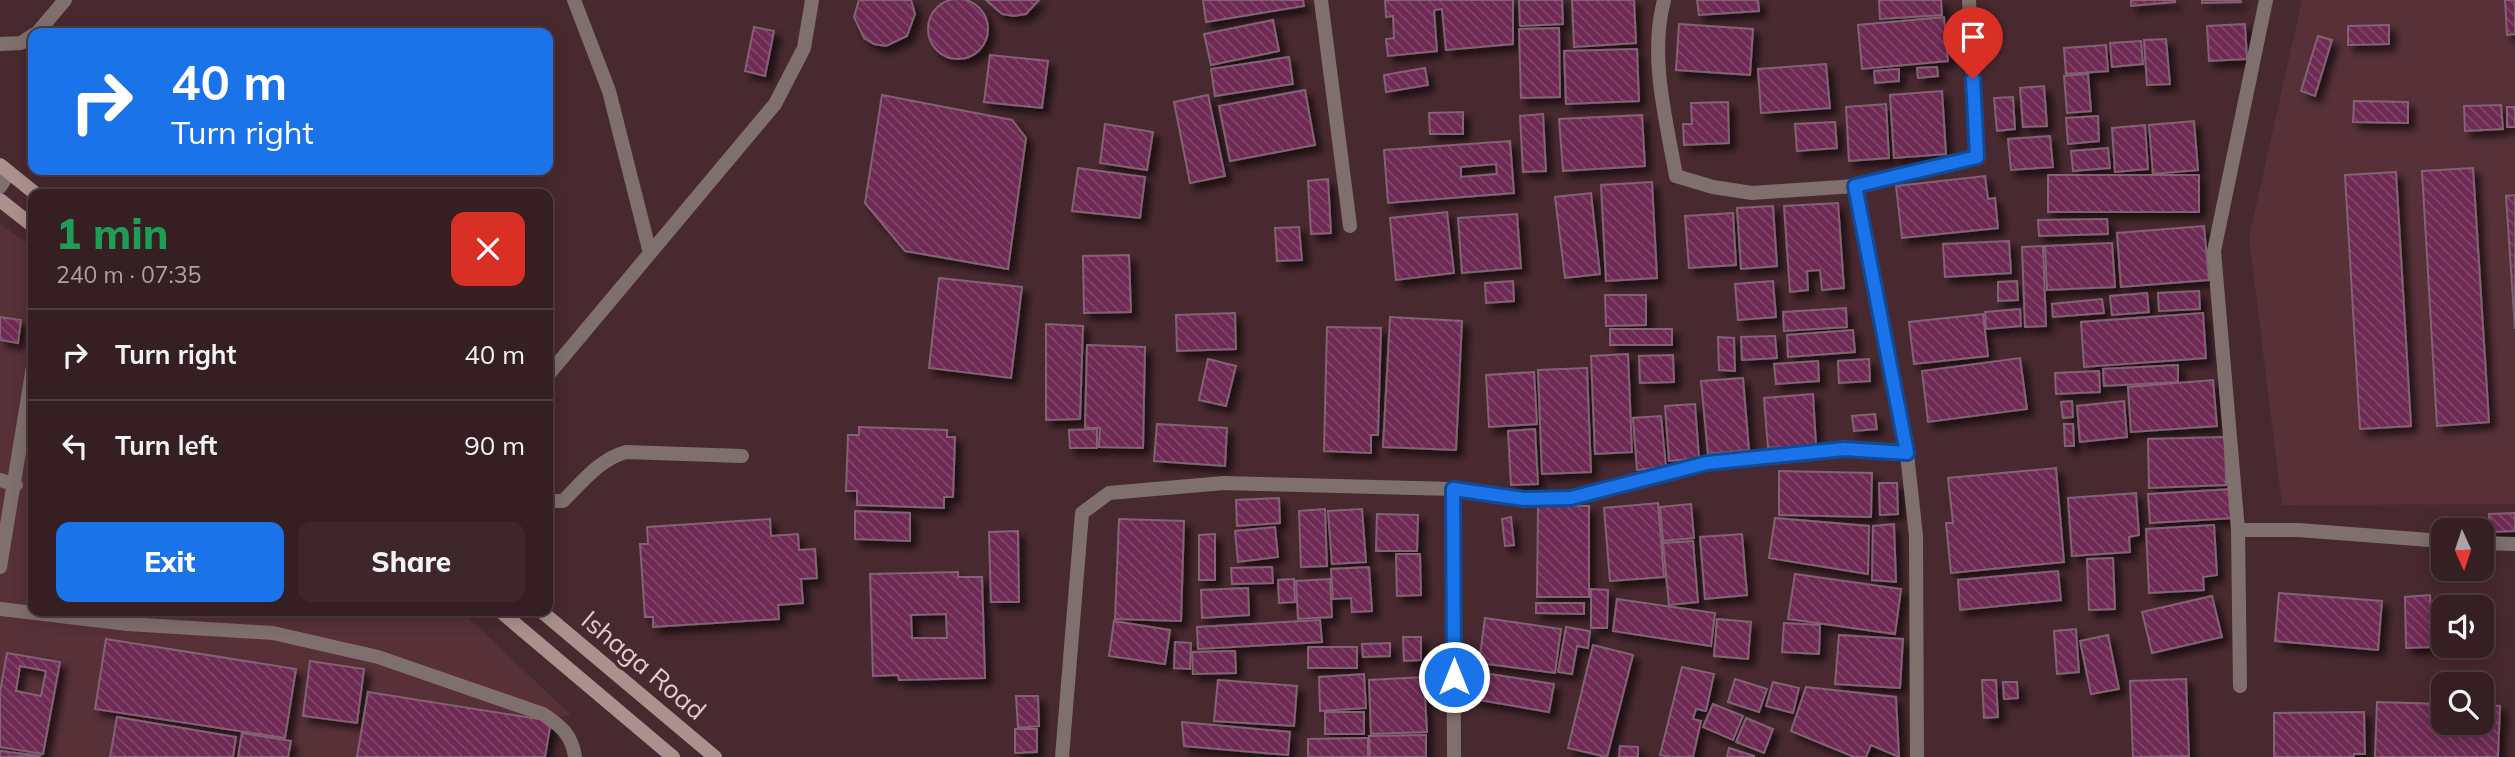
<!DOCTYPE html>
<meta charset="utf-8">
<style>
body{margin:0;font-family:Mulish,sans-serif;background:#3d272b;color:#f1f3f6;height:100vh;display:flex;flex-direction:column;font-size:26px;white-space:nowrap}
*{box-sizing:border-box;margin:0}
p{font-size:23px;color:#aaa2a6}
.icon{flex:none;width:38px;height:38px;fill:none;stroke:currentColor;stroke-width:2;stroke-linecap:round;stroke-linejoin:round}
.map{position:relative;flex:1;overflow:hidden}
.details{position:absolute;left:28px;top:189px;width:525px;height:427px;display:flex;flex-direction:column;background:#361f23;border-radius:14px;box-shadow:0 4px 18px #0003,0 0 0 2px #503d41}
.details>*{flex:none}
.hud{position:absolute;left:28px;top:28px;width:525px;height:147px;border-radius:14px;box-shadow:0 4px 18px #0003,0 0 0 2px #503d41;background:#1a73e8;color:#fff;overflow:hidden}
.needle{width:46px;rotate:177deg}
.fabs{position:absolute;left:2431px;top:518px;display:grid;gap:14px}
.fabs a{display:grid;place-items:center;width:63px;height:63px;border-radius:14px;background:#361f23;box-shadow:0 4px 18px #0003,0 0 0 2px #503d41;font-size:35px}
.pin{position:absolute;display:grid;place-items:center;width:60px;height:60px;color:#fff;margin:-72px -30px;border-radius:50% 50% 50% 0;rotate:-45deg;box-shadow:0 0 7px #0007}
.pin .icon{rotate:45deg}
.me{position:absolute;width:77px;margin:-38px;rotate:0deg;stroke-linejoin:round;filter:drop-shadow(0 0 5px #0008)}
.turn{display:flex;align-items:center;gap:24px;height:147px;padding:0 28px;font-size:32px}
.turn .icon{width:91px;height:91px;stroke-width:2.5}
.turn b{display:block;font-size:49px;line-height:60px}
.round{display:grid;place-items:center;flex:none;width:74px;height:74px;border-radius:14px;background:#3d272b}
.summary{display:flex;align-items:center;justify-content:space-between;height:119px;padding:0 28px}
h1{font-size:42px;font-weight:800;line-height:52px;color:#1e9e55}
.primary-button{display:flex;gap:14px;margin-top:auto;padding:14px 28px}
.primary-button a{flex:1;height:80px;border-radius:14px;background:#1a73e8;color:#fff;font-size:28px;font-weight:800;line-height:80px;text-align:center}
.primary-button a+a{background:#3d272b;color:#f1f3f6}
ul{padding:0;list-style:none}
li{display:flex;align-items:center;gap:21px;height:91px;padding:0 28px;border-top:2px solid #503d41}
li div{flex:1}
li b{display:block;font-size:26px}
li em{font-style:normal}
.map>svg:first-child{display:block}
.built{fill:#573038}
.building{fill:url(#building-back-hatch);stroke:#826273;stroke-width:2;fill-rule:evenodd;filter:url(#shadow)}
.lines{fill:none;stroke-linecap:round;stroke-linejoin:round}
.lane{stroke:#80706d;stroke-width:14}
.street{stroke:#80706d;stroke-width:14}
.secondary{stroke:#ab918d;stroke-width:14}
.route-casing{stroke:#114b97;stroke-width:18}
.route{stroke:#1a73e8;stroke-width:12}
.labels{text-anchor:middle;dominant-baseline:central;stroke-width:7;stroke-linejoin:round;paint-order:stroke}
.street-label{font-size:26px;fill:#e1cccf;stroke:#48292f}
</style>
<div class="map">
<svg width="2515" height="757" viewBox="0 0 2515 757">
<defs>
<pattern id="building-back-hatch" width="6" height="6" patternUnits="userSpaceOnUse" patternTransform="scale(1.75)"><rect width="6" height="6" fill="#6e2953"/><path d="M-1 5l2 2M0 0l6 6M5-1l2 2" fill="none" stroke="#82476b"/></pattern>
<filter id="shadow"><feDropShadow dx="6" dy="6" stdDeviation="3.5" flood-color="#0009"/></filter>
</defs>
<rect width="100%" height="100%" fill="#48292f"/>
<!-- built -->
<g class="built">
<path d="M2302 0H2515V504L2282 505 2249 238Z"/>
<path d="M0 224 33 247V611H461L571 715 368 757H0Z"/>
</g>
<!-- building -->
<g class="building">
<circle cx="958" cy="29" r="30"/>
<path d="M859 0H911L915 14 907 36 886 46 874 44 864 38 854 17Z"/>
<path d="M986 0H1039L1026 14 1014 16 1002 14Z"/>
<path d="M1203 0H1303L1304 6 1206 22Z"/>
<path d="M1385 0H1513V44L1446 50 1442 9 1434 10 1437 51 1388 56 1386 39 1394 38 1393 16 1386 17Z"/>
<path d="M1519 0H1562L1563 24 1520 26Z"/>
<path d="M1572 0H1634L1636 43 1574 47Z"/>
<path d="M1697 0H1758L1759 11 1699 15Z"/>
<path d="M1879 0H1941L1942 15 1880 19Z"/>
<path d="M2131 0H2175V2L2131 6Z"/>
<path d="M2202 0H2240L2241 2 2202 3Z"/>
<path d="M2505 0H2515V34L2507 35Z"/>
<path d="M1944 17 1948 61 1862 69 1858 25Z"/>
<path d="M1273 20 1279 51 1211 65 1204 34Z"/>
<path d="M1679 24 1753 29 1750 75 1676 70Z"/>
<path d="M2245 24 2247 59 2209 61 2207 26Z"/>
<path d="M2389 25V44L2348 45V26Z"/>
<path d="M754 27 774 31 765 76 745 71Z"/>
<path d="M1559 28 1560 97 1521 98 1519 29Z"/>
<path d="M2318 36 2332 40 2315 96 2301 91Z"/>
<path d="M2166 39 2170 84 2147 85 2144 40Z"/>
<path d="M2141 41 2143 64 2112 67 2110 43Z"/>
<path d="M2106 45 2108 71 2066 74 2064 48Z"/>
<path d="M1637 49 1639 101 1566 104 1564 51Z"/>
<path d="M990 55 1048 61 1042 108 984 102Z"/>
<path d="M1289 57 1293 84 1215 96 1211 69Z"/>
<path d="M1826 64 1830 108 1761 113 1758 69Z"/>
<path d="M1937 67 1938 76 1918 78 1917 68Z"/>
<path d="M1425 68 1428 85 1386 92 1384 75Z"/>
<path d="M1899 69V81L1875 83 1874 71Z"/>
<path d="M2088 74 2091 111 2067 113 2064 76Z"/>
<path d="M2044 86 2047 126 2023 127 2020 88Z"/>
<path d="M1305 90 1315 145 1230 161 1219 106Z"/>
<path d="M1942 91 1946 154 1894 158 1890 95Z"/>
<path d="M882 95 1012 120 1026 138 1008 269 905 251 865 203Z"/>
<path d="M1208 95 1225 176 1190 183 1174 102Z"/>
<path d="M2013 97 2015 129 1997 131 1994 98Z"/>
<path d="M2354 101 2408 102V123L2353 122Z"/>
<path d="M1728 102 1729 143 1684 145 1683 124H1692L1691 103Z"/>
<path d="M1886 104 1889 158 1849 161 1846 107Z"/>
<path d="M2501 105 2503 129 2465 131 2464 106Z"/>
<rect x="2507" y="107" width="8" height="20"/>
<path d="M1463 112V134H1430L1429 113Z"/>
<path d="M1543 114 1546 171 1523 172 1520 116Z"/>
<path d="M1642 115 1645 166 1563 171 1559 119Z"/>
<path d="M2098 116 2099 141 2068 144 2066 118Z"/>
<path d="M2194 121 2198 170 2153 174 2149 125Z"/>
<path d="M1835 122 1837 148 1797 151 1795 124Z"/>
<path d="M1105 124 1153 132 1147 170 1100 163Z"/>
<path d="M2145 125 2148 169 2115 172 2112 128Z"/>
<path d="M2050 136 2053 167 2011 170 2008 139Z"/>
<path d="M1510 141 1514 193 1388 203 1384 150ZM1496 164 1497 174 1461 177V167Z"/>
<path d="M2108 148 2110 168 2073 171 2071 151Z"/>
<path d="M1078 168 1145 177 1140 218 1072 211Z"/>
<path d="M2473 168 2489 422 2437 426 2422 171Z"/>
<path d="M2396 172 2411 426 2360 429 2345 175Z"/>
<rect x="2048" y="175" width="151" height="37"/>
<path d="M1985 176 1988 199 1995 198 1998 228 1902 238 1896 186Z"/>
<path d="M1328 179 1331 233 1311 234 1308 181Z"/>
<path d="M1652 182 1657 278 1606 281 1601 185Z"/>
<path d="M1591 193 1600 274 1565 278 1555 197Z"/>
<path d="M2515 195V329L2506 196Z"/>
<path d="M1838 203 1844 288 1822 290 1820 270 1807 271 1808 290 1790 292 1784 206Z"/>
<path d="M1773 206 1777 266 1741 269 1737 208Z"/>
<path d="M1447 212 1454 273 1396 280 1390 218Z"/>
<path d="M1733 213 1736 265 1689 268 1685 216Z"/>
<path d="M1517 214 1521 268 1462 273 1458 218Z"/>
<path d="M2107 219 2108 234 2039 236 2038 220Z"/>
<path d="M2204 226 2209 280 2121 287 2117 233Z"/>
<path d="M1299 227 1302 260 1277 261 1275 228Z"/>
<path d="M2009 241 2011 273 1945 277 1943 244Z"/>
<path d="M2112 243 2115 287 2047 290 2045 246Z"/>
<path d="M2043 246 2046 326 2025 327 2022 247Z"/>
<path d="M1129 255 1131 312 1084 313 1083 256Z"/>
<path d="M939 278 1022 287 1011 378 929 368Z"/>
<path d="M1513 281 1514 301 1486 303 1485 283Z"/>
<path d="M1773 281 1776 317 1738 320 1735 284Z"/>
<path d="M2017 281 2018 300 1998 301V282Z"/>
<path d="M2199 291 2200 309 2159 311 2158 293Z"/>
<path d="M2147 293 2149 312 2112 315 2110 296Z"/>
<path d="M1605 295H1646V325L1606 326Z"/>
<path d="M2102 299 2104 313 2053 317 2052 304Z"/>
<path d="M1846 308 1847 327 1784 331 1783 312Z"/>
<path d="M2020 309 2021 326 1986 329 1985 312Z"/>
<path d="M1235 313 1236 349 1177 351 1176 315Z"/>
<path d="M2203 313 2206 358 2084 367 2081 322Z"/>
<path d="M1983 314 1988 356 1914 364 1909 322Z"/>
<path d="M0 317 21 320 18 343 0 340Z"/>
<path d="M1390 317 1462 321 1456 450 1383 447Z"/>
<path d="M1046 324 1083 326 1080 419 1046 420Z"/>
<path d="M1327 327 1381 328 1378 435H1371V453L1324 451Z"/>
<rect x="1610" y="329" width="62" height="16"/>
<path d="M1853 330 1855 352 1788 357 1787 335Z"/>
<path d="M1775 336 1777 358 1742 360 1741 337Z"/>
<path d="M1718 337 1734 338 1735 371 1719 370Z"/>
<path d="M1087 345 1145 347 1143 448 1099 447 1100 428H1085Z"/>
<path d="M1628 354 1632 452 1595 454 1591 356Z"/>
<path d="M1673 355 1674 382 1640 383 1639 356Z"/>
<path d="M2020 358 2027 409 1928 422 1922 371Z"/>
<path d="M1208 359 1236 366 1226 406 1199 400Z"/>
<path d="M1869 359 1870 381 1839 383 1838 361Z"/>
<path d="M1818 361 1819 381 1776 384 1774 364Z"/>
<path d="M2178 365V382L2104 386 2103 369Z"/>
<path d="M1587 368 1591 472 1542 474 1538 370Z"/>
<path d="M2099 371 2100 392 2056 394 2055 373Z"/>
<path d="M1534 372 1537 424 1489 427 1486 375Z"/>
<path d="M1743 378 1749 450 1708 454 1701 381Z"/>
<path d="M2213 380 2217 426 2131 432 2128 387Z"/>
<path d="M1813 394 1816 445 1768 448 1764 398Z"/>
<path d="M2072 401 2073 417 2063 418 2061 402Z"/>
<path d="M2124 401 2127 437 2080 442 2077 406Z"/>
<path d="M1695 404 1699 458 1669 461 1665 406Z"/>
<path d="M1875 414 1877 429 1854 431 1852 416Z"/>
<path d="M1661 416 1666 467 1637 470 1633 418Z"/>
<path d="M1157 424 1227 428 1225 466 1154 461Z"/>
<path d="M2064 424H2073L2074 446H2065Z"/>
<path d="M859 427 947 430V437H955L953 497H944V508L857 505V491H846L848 435H859Z"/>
<path d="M1097 429V448H1070L1069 430Z"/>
<path d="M1535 429 1538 484 1511 485 1508 431Z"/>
<path d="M2225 437 2226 485 2149 488 2148 439Z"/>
<path d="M2056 468 2064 562 1951 573 1946 523H1953L1948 478Z"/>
<path d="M1779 471 1872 473 1871 517 1779 515Z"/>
<path d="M1879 483H1897L1898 514 1880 515Z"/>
<path d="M2232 489 2234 518 2150 523 2148 494Z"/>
<path d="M2136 493 2139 535 2129 537 2130 552 2072 556 2068 498Z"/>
<path d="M1279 498 1280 523 1237 526 1236 500Z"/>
<path d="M1658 503 1664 577 1610 581 1604 508Z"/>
<path d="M1691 504 1694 538 1663 541 1660 507Z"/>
<path d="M1538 505 1589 506V597H1537Z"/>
<path d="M1325 509 1327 566 1301 567 1299 511Z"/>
<path d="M1362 509 1366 562 1332 564 1328 511Z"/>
<path d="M855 511 910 513V541L855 539Z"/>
<path d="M2515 513V531L2490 532 2489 514Z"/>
<path d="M1377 514 1418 515 1417 551H1376Z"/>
<path d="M1511 517 1514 545 1505 546 1502 519Z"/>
<path d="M1775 518 1869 526 1868 574 1769 558Z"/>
<path d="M770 519 771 536 798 534 799 550 815 549 817 578 801 579 803 603 778 605 779 619 653 627V617H645L640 544H648L647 527Z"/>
<path d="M1119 519 1184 521 1181 621 1115 619Z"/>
<path d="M1894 524 1896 582 1872 580 1873 526Z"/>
<path d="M2214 525 2217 575 2203 577 2204 590 2149 593 2146 529Z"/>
<path d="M1275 527 1278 557 1238 562 1235 531Z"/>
<path d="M1018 531 1019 602H991L989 532Z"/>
<path d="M1215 534V580H1199V535Z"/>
<path d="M1742 534 1747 595 1705 599 1700 537Z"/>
<path d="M1693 541 1698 602 1669 605 1663 543Z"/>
<path d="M1396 554H1420L1421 595 1397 596Z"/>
<path d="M2113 558 2115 609 2089 610 2087 559Z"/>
<path d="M1272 567 1273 583 1232 584 1231 568Z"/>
<path d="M1369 567 1372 611 1352 612 1351 598 1333 599 1331 569Z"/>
<path d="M2058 571 2061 600 1960 610 1958 580Z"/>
<path d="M958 572V577H982L985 678 899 680 898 675 873 676 870 574ZM946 614 947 638H912L911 615Z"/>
<path d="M1795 574 1901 589 1895 634 1788 619Z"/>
<path d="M1294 579 1295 602 1279 603 1278 580Z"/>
<path d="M1330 579 1332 617 1298 619 1296 581Z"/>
<path d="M1248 588 1249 615 1202 618 1201 590Z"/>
<path d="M1591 589 1608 590 1607 628H1591Z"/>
<path d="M2279 593 2382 601 2378 650 2275 641Z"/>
<path d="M2430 595 2432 647 2406 648 2405 597Z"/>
<path d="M2212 596 2222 637 2152 653 2142 612Z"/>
<path d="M1617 599 1715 613 1711 646 1613 631Z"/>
<path d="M1536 603H1584V614L1536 613Z"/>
<path d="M1485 618 1561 629 1555 673 1479 663Z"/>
<path d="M1717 619 1751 622 1748 659 1714 656Z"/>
<path d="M1320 620 1322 642 1198 649 1197 627Z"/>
<path d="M1114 621 1170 630 1165 664 1109 656Z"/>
<path d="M1784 623 1820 625 1819 654 1782 652Z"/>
<path d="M1566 627 1590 631 1588 648 1577 646 1572 674 1558 672Z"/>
<path d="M2076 629 2079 672 2057 674 2054 631Z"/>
<path d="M1839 635 1903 639 1900 688 1835 684Z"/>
<path d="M2108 635 2119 689 2091 694 2080 641Z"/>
<path d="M1403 637H1421V660L1404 661Z"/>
<path d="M106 639 296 669 285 738 95 709Z"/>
<path d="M1175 642 1191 643 1190 669 1174 668Z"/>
<path d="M1390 643V656L1363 657 1362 644Z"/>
<path d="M1593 645 1633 655 1607 757 1568 748Z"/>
<rect x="1308" y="647" width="49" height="21"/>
<path d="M1235 651 1236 673 1193 674 1192 652Z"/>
<path d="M7 653 60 662 43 754 0 747V692ZM20 666 46 671 41 696 16 691Z"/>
<path d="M310 661 364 669 357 723 303 716Z"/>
<path d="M1682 667 1714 674 1706 711 1696 709 1693 719 1701 721 1693 757H1670L1660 755Z"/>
<path d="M1477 672 1554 684 1549 712 1473 699Z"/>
<path d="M1364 674 1366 708 1320 711 1319 677Z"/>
<path d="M1424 677 1427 732 1371 734 1369 680Z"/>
<path d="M1735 679 1767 689 1759 712 1728 702Z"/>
<path d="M2186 679 2189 756 2133 757 2130 681Z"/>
<path d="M1218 680 1297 686 1294 726 1214 721Z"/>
<path d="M1982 680H1996L1998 717 1984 718Z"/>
<path d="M1773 682 1799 688 1793 713 1766 706Z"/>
<path d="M2003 682H2017L2018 698 2004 699Z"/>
<path d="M1806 687 1896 697 1899 757 1871 745 1866 757H1854L1791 731Z"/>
<path d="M368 692 551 721 545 757H357Z"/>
<path d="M1016 696H1038L1039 726 1018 728Z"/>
<path d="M2377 702 2443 704V723H2482V705L2500 706 2498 757H2375Z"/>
<path d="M1713 704 1743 716 1733 740 1703 727Z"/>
<rect x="1325" y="712" width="39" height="22"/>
<path d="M2364 712 2365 754H2354V757H2274V713Z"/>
<path d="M117 717 236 737 233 757H110Z"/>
<path d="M1746 718 1773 729 1764 753 1736 742Z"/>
<path d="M1182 722 1290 732 1288 755 1184 746Z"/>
<path d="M1015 729H1037V752L1015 753Z"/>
<path d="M242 733 291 741 288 757H238Z"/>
<path d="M1426 735V757H1370L1369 736Z"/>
<path d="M1368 738V757H1308V739Z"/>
<path d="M1620 746 1638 747V757H1619Z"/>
<path d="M1729 748 1754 756V757H1727Z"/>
<path d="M0 751 41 756 0 757Z"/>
</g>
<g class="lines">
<!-- lane -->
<g class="lane">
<path d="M574 0 609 91 650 253"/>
<path d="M37 33 65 0"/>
<path d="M0 44 21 43 33 35"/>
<path d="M0 187 9 173"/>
<path d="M548 375 775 104 804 48 812 0"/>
<path d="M0 480 16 485"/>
<path d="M548 501H563C582 482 600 459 626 452L742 456"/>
<path d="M2238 530 2240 686"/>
<path d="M0 567 33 367"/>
<path d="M0 609 128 624 273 633 378 657 543 714C561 726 572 735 575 757"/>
</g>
<!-- street -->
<g class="street">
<path d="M1321 0 1350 226"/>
<path d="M1664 0C1649 57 1666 119 1676 176L1713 187 1752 193 1855 186 1977 157 1969 0"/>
<path d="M2266 0 2214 251 2238 530H2298L2443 541"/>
<path d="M1855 186 1907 454 1916 536 1917 757"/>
<path d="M1453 489 1454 757"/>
<path d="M2482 543 2515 544"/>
<path d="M1062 757 1082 513 1109 493 1224 483 1453 489 1524 499 1571 498 1707 463 1844 449 1907 454"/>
</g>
<!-- secondary -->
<g class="secondary">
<path d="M0 165 36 194"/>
<path d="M0 200 33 226"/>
<path d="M500 611 673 757"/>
<path d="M541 611 715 757"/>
</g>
</g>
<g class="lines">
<defs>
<path id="route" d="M1454 677 1453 489 1524 499 1571 498 1707 463 1844 449 1907 453 1855 186 1977 157 1973 79"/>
</defs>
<!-- route casing -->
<use href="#route" class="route-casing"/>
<!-- route -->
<use href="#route" class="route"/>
</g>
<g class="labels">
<!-- street labels -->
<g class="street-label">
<text transform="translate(644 665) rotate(40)">Ishaga Road</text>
</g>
</g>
</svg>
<div class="fabs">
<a><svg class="needle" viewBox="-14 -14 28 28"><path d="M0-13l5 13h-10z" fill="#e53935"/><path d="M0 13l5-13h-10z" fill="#aaa2a6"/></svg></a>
<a><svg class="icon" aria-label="sound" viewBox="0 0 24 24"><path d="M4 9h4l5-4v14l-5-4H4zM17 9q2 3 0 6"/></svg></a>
<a><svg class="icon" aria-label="search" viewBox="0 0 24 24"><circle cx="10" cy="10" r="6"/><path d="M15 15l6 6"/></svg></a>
</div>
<div class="pin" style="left:1973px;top:79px;background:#d93025"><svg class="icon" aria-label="arrive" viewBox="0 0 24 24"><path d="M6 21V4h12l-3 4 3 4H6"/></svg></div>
<svg class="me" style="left:1454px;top:677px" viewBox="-20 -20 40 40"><circle r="17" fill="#1a73e8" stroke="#fff" stroke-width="3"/><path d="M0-11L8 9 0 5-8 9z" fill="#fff"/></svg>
<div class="hud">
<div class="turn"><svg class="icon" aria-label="right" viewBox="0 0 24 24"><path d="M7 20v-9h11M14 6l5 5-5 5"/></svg><div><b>40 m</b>Turn right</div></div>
</div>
<section class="details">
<div class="summary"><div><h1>1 min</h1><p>240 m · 07:35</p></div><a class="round" style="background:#d93025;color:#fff"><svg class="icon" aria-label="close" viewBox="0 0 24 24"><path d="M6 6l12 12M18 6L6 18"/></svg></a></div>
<ul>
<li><svg class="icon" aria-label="right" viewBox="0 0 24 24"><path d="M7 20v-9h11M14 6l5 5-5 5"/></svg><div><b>Turn right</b></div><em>40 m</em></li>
<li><svg class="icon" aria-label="left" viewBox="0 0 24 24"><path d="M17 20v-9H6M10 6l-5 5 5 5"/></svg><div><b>Turn left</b></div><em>90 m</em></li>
</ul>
<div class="primary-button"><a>Exit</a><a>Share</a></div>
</section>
</div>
